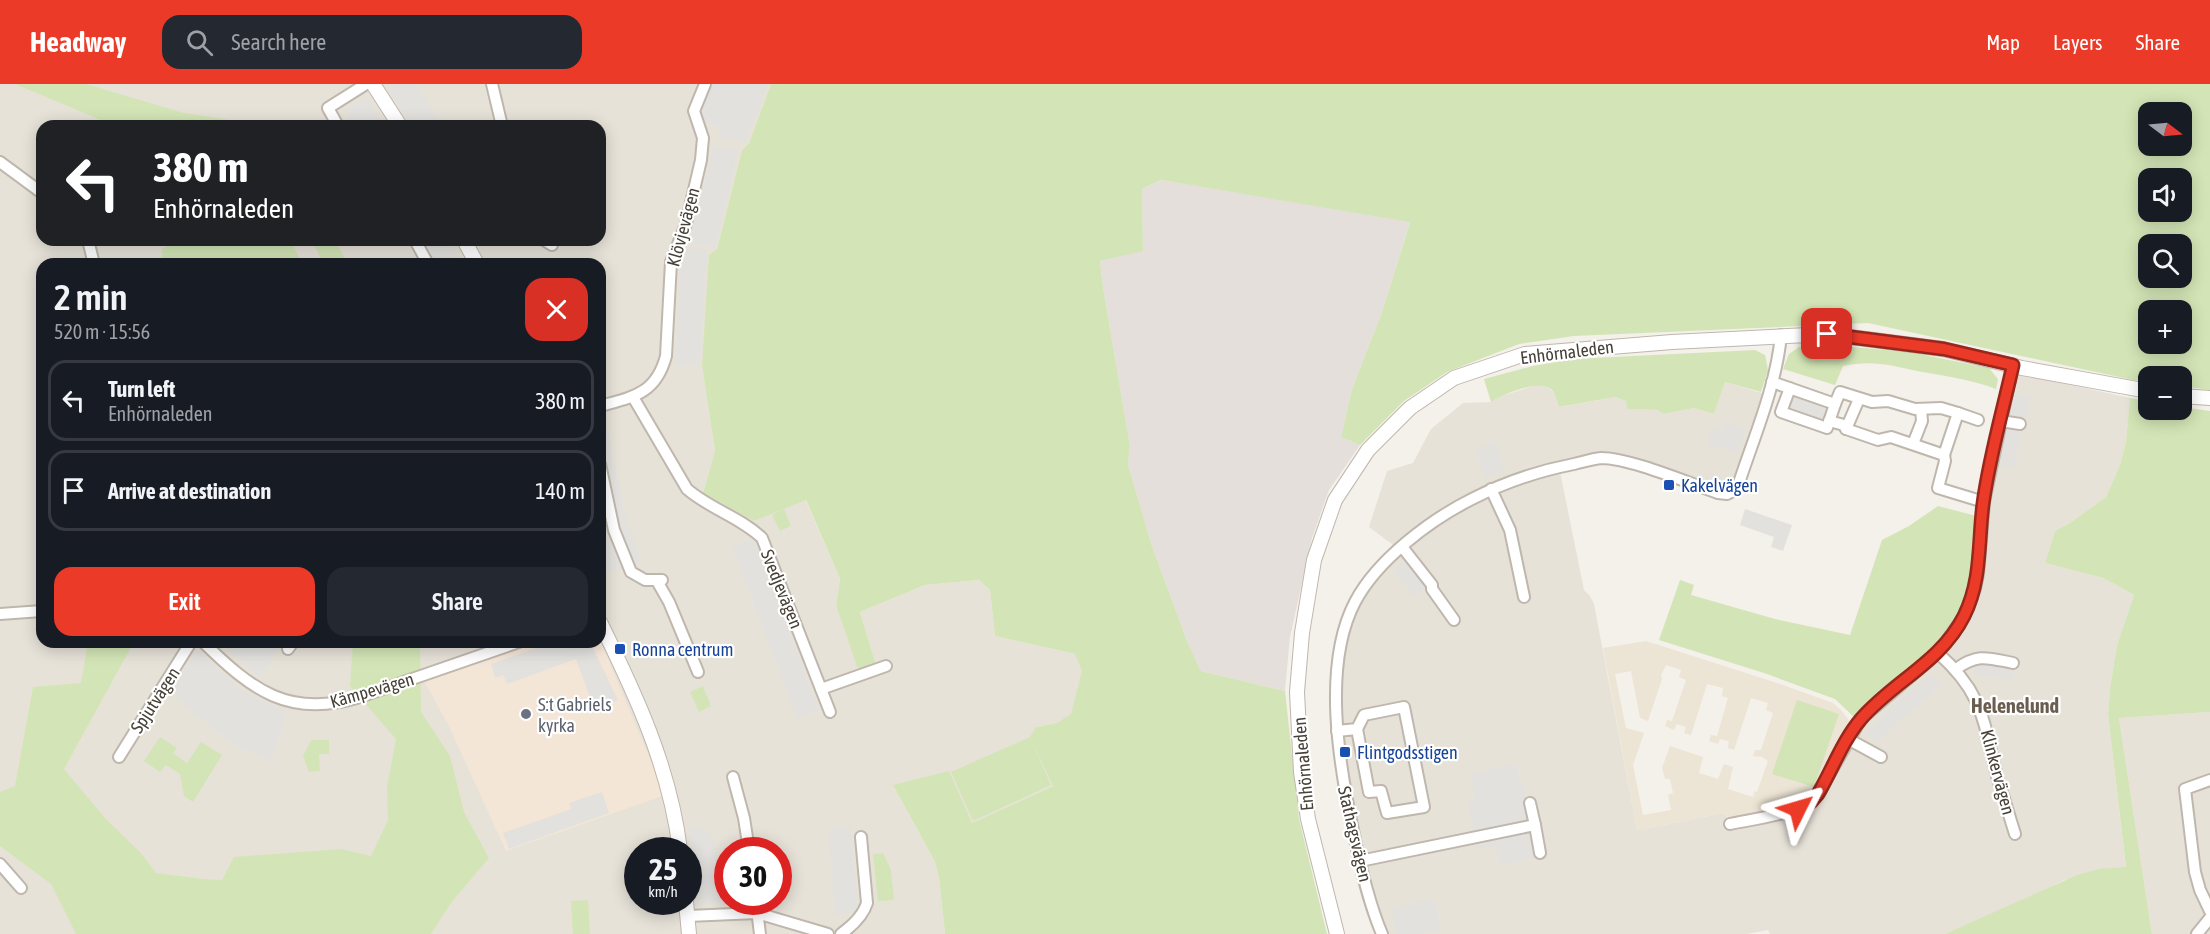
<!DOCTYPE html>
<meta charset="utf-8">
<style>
body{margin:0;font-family:"Asap Condensed",sans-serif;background:#242831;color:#f1f3f6;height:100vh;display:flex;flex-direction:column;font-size:22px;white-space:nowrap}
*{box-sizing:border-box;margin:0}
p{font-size:20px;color:#9ea1a6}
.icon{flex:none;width:33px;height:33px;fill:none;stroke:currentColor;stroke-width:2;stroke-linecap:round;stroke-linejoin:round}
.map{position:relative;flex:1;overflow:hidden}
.sheet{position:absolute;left:36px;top:174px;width:570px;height:390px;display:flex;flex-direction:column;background:#171b24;border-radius:18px;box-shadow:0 3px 15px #0003}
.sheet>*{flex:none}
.hud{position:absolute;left:36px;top:36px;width:570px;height:126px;border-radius:18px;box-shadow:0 3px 15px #0003;background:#202124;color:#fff;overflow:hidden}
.needle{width:39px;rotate:106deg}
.buttons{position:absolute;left:2138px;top:18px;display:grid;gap:12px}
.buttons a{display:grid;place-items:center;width:54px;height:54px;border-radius:12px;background:#171b24;box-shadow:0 3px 15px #0003;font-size:30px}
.speed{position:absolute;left:624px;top:753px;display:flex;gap:12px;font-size:30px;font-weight:700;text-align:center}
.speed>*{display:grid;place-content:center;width:78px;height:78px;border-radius:50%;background:#171b24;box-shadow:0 3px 15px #0003;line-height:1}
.speed small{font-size:15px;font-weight:400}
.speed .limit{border:9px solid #d22;background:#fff;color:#111}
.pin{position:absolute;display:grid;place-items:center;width:51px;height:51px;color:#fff;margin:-26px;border-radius:12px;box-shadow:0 3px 9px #0006}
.me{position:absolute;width:66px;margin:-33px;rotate:50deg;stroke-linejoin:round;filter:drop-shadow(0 0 4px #0008)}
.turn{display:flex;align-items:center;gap:21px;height:126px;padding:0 18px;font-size:27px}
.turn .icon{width:78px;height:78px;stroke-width:2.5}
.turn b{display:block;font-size:42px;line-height:51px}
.round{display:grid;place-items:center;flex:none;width:63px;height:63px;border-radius:18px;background:#242831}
.overview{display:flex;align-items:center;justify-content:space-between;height:102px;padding:0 18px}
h1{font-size:36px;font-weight:600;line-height:45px}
.button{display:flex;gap:12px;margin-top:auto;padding:12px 18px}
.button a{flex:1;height:69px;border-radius:18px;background:#ec3a29;color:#fff;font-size:24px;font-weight:600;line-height:69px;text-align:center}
.button a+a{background:#242831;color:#f1f3f6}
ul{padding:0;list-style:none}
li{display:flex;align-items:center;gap:18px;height:81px;margin:0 12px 9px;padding:0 6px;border:3px solid #363941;border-radius:18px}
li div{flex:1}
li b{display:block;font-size:22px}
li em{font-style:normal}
header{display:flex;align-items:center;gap:36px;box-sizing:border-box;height:84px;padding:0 30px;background:#ec3a29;color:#fff}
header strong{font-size:28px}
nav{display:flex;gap:33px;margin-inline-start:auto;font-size:21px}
.search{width:420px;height:54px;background:#242831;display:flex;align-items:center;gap:15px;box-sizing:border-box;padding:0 21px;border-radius:18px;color:#9ea1a6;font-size:22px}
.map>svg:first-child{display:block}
.residential{fill:#e7e2d8;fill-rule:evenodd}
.commercial{fill:#f4e6d7}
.industrial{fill:#e4dfdb}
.education{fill:#ece4d5;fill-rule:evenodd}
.green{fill:#d3e5b6;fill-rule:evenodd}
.parking{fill:#e3e1de}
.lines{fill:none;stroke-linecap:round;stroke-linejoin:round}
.minor-casing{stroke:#bfb7ad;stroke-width:14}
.tertiary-casing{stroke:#bfb7ad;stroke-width:16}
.minor{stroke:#fff;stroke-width:10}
.tertiary{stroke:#fff;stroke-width:14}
.route-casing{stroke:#99261b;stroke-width:15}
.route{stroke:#ec3a29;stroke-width:10}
.transit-dot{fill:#1a4fb4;stroke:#fff;stroke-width:2}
.worship-dot{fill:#6b7280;stroke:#fff;stroke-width:2}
.labels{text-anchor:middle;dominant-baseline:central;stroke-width:4.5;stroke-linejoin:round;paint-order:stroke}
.street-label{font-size:18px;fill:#474138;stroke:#fff}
.transit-label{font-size:18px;fill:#164399;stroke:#fff;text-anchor:start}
.worship-label{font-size:18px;fill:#5b616d;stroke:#fff;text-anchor:start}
.neighbourhood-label{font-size:20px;font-weight:bold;fill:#6a5e50;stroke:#fff}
</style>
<header>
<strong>Headway</strong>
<div class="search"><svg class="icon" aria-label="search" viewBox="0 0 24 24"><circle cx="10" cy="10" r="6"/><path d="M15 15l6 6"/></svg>Search here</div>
<nav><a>Map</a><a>Layers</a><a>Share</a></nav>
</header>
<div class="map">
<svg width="2210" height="850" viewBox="0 0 2210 850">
<rect width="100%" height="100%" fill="#f4f0ea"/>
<!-- residential -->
<g class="residential">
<path d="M0 0H771L749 59 742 66 717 165 702 282 715 367 703 409 754 437 805 415 840 495 836 521 876 581 860 528 925 501 979 496 990 506 995 552 1075 570 1083 587 1072 630 1057 639 1036 643 1053 702 972 739 893 701 935 778 939 794 945 850H0ZM42 42H600V156H42ZM42 180H600V558H42ZM638 766H688V818H638ZM728 766H778V818H728Z"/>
<path d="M2012 288 2130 314 2126 357 2120 381 2106 413 2070 439 2055 447 2045 479 2103 494 2134 511 2117 561 2110 604 2108 631 2126 784 2064 796 2014 821 1945 850H1770L1768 846 1747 850H1382L1341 688 1338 594 1354 520 1400 466 1369 443 1387 387 1413 379 1431 345 1463 319 1491 318 1502 312 1539 300 1549 304 1555 310 1560 323 1615 313 1626 317 1628 325 1657 326 1664 330 1694 324 1714 330 1725 298 1768 311 1733 408 1621 377 1559 383 1584 506 1590 512 1594 520 1637 746 1724 729 1731 740 1848 655 1964 532Z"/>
<path d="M2210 628V850H2152L2119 634Z"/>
</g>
<!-- commercial -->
<path class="commercial" d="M600 556 665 711 506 767 449 642 423 595 525 558H600Z"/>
<!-- industrial -->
<path class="industrial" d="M1161 96 1410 137 1382 228 1352 305 1341 353 1360 361 1329 406 1312 454 1290 553 1285 607 1201 587 1187 557 1151 459 1128 380 1130 362 1103 203 1100 177 1143 166 1142 105Z"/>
<!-- education -->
<path class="education" d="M1646 557 1780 600 1833 619 1842 627 1855 645 1811 718 1730 740 1724 729 1637 746 1603 564ZM1666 581 1681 586 1679 593 1686 596 1672 637 1667 636 1665 642 1674 646 1677 640 1686 643 1684 649 1691 651 1707 600 1723 604 1722 612 1728 614 1717 652 1711 651 1709 657 1718 660 1720 655 1729 657 1728 664 1734 666 1751 614 1768 619 1766 626 1773 629 1761 666H1755L1753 672 1762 673 1768 677 1757 708 1755 707 1753 713 1728 705 1733 683 1724 680 1718 695 1699 689 1703 673 1670 662 1662 684 1665 695H1670L1673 709 1668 711 1671 726 1643 731 1633 681 1644 649 1626 644 1615 590 1631 587 1640 634 1648 637 1662 595 1661 591Z"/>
<!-- green -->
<g class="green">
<path d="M15 0H86L184 29 225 35 229 42H115Z"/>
<path d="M771 0H2210V306L2181 302V292H2148V298L2133 296 1868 239 1574 252 1519 260 1447 288 1404 317 1360 361 1341 353 1352 305 1382 228 1410 138 1161 96 1142 105 1143 167 1100 177 1103 203 1130 362 1128 380 1151 459 1187 557 1201 587 1285 607 1299 735 1327 850H945L939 794 935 778 893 701 949 687 972 739 1053 702 1030 654 1051 701 973 737 951 688 1030 653 1036 643 1057 639 1071 630 1082 587 1075 570 995 552 990 506 979 496 925 501 860 528 876 581 859 588 836 521 840 495 806 416 754 437 703 409 715 367 702 282 709 171 717 165 742 66 749 59ZM2148 28H2181V62H2148ZM2148 94H2181V128H2148ZM2148 160H2181V194H2148ZM2148 226H2181V260H2148Z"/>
<path d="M179 156H291L302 180H162V165Z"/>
<path d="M318 156H335L348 180H324L313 159Z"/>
<path d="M1799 263H1852L1909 268 1989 284 1998 295 1996 305C1970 295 1944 292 1917 287 1889 281 1872 276 1843 282L1835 301 1783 285 1789 270Z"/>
<path d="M1755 266 1765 271 1768 286 1761 308 1725 298 1714 330 1694 324 1664 330 1657 326 1627 325 1626 317 1615 313 1559 323C1557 317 1556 310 1551 305 1538 295 1504 310 1491 318L1484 295 1533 282 1573 275Z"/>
<path d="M2130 314 2148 317V326H2181V323L2210 327V628L2119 634 2152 850H1945L2077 791 2099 785 2126 783 2108 631 2110 604 2117 561 2134 511 2103 494 2045 479 2055 447 2070 439 2106 413 2120 381 2126 357Z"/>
<path d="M1938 422 1976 432 1973 489 1971 504 1961 530 1934 567 1881 610 1856 635 1835 615 1764 589 1659 556 1680 496 1694 501 1691 511 1775 535 1850 551 1882 456 1909 442Z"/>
<path d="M784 425 791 442 780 447 772 431Z"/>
<path d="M88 558H134L64 685 105 734 141 769 156 789 203 795 222 796 234 773 341 765 371 772 388 736 387 703 396 655 350 602 353 558H420L421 628 450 672 464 728 489 774 451 819 431 850H76L51 800 0 762V708L15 702 33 603 81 599Z"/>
<path d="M703 602 711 622 699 628 690 608Z"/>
<path d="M1797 616 1839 630 1814 703 1772 690Z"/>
<path d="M160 653 177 664 173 669 187 679 201 658 222 671 193 718 184 712 180 690 166 681 160 688 144 677Z"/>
<path d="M311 656H329V670H319L320 687 309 688 303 672Z"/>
<path d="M883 769 891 786 894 816 878 817 873 770Z"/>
<path d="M588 816 590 850H573L571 817Z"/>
</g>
<!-- parking -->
<g class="parking">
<path d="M385 0H416L441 42H412Z"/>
<path d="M712 0H768L746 58 718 54 721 44 699 36Z"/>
<path d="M367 13 385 42H356L345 26Z"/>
<path d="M713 62 738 65 715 164 691 158Z"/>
<path d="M421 156H449L461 177 455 180H434Z"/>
<path d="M682 161 707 166 700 282 675 281Z"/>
<path d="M1795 303 1839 317 1829 349 1785 334Z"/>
<path d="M2015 309 2031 313 2013 385 1997 381Z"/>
<path d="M605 332 625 430 641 478 600 491V333Z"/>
<path d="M1724 338 1745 345 1738 369 1707 360 1712 345 1721 347Z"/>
<path d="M1495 357 1505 386 1485 394 1475 365Z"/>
<path d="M1745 425 1792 441 1783 467 1771 463 1774 453 1740 441Z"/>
<path d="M754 454 819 627 797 635 732 462Z"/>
<path d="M1407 475 1428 502 1414 513 1393 486Z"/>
<path d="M220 558H284L272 572 275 575 259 593Z"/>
<path d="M553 558H590L618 616 595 627 576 575 507 600 503 591 495 594 491 580Z"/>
<path d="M1978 566 2017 574 2012 597 1974 590Z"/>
<path d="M199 567 243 607 287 628 272 677 243 666 216 648 169 608 183 586Z"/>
<path d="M1932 590 1941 602 1899 637 1878 659 1866 648 1889 625Z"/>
<path d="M1516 680 1520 699H1524L1539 773 1499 781 1495 762 1478 766 1468 717 1475 716 1470 690Z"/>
<path d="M602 708 609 729 509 765 503 749 571 725 569 719Z"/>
<path d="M703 743 715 756 723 818 699 821 690 745Z"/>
<path d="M851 743 858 824 850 829 835 831 828 745Z"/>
<path d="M1434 815 1441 846 1420 850H1396L1391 824Z"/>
</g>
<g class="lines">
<defs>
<g id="minor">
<path d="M492 0 502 42"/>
<path d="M338 42 328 24 366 0"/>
<path d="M0 78 42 109"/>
<path d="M88 156 94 180"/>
<path d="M415 156 428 180"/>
<path d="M544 156 552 161"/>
<path d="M1772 298 1835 320 1827 344 1781 328 1790 304"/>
<path d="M633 313 687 405C710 425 740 433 762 454L821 605 886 582"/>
<path d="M1835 320 1840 308 1872 318 1888 317 1915 325 1941 324 1958 329"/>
<path d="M600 322C633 313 656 310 666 272L671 178 686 140 701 76 703 54 694 27 705 0"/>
<path d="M1829 337 1844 341 1846 345 1878 356 1891 353 1944 371 1945 377 1938 404 1984 418"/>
<path d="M2001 337 2020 340"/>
<path d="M1846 345 1859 315"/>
<path d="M1913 360 1922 337 1921 325"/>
<path d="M1944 371 1958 329 1978 336"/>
<path d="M600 380 614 446 631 488 645 496H662"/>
<path d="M1491 405 1510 446 1524 513"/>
<path d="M1403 464 1432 501V505L1454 536"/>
<path d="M657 497 669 518 698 588"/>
<path d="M0 530 42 527"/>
<path d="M203 558C252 606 289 635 360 613L519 558"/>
<path d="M288 565 293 558"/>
<path d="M1938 569C1984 610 1983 637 1997 692 2003 711 2009 731 2015 750"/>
<path d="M1956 585C1978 569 1988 574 2013 579"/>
<path d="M821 605 830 628"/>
<path d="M1337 647 1357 645 1369 708 1381 707 1387 729 1424 723 1404 623 1364 631 1357 645"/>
<path d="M1848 655 1881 673"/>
<path d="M119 673 191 558"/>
<path d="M733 693 744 734 749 766"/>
<path d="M2210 696 2185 705 2195 788 2200 806 2210 827"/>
<path d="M1530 719 1535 741"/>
<path d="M1730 740C1758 734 1798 731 1818 710L1861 635 1938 569 1964 532 1975 505 1978 490 1984 418 2013 281"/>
<path d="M1360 777 1535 741 1540 769"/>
<path d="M0 780 21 804"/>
<path d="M756 818 760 850"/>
<path d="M688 832 757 829 828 850"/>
<path d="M841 850C852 842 863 832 867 819L861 753"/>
<path d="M1382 850C1368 817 1360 781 1353 746 1339 680 1322 581 1355 518 1377 476 1430 436 1472 415 1505 398 1538 387 1574 380 1583 378 1592 375 1601 374 1630 374 1688 399 1718 409L1727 410 1737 405C1753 355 1776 304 1781 251"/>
<path d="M2197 850 2210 834"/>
</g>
<g id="tertiary">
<path d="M373 0 400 42"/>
<path d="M464 156 477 180"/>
<path d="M2181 312 2210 314"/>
<path d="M600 538C636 611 670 684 680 766"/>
<path d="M686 818 689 850"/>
<path d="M1337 850 1308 735 1301 688 1297 608 1302 549 1314 476 1335 416 1368 366 1410 324 1454 294 1525 270 1672 258 1827 250 1943 265 2022 284 2148 307"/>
</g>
</defs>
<!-- minor casing -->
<use href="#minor" class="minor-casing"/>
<!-- tertiary casing -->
<use href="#tertiary" class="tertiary-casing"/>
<!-- minor -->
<use href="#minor" class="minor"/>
<!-- tertiary -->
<use href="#tertiary" class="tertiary"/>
</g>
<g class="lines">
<defs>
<path id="route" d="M1798 725 1811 718 1818 710C1832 686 1843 656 1861 635 1894 597 1941 578 1964 532 1982 496 1978 458 1983 420 1989 374 2003 326 2013 281L1944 265 1827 250"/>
</defs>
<!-- route casing -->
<use href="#route" class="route-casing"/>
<!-- route -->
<use href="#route" class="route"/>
</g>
<!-- markers -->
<g class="transit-dot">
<rect x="1663" y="395" width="12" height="12" rx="3"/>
<rect x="614" y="559" width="12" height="12" rx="3"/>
<rect x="1339" y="662" width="12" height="12" rx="3"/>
</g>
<circle class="worship-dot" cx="526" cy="630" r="6"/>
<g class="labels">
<!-- street labels -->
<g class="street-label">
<text transform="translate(683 143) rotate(-75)">Klövjevägen</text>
<text transform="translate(1567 268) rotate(-7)">Enhörnaleden</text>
<text transform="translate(782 505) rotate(68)">Svedjevägen</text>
<text transform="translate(372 606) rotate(-16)">Kämpevägen</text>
<text transform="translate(155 616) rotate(-57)">Spjutvägen</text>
<text transform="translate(1303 680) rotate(-95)">Enhörnaleden</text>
<text transform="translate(1998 688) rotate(75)">Klinkervägen</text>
<text transform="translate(1355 750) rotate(77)">Stathagsvägen</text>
</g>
<!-- transit labels -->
<g class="transit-label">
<text x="1681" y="401">Kakelvägen</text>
<text x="632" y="565">Ronna centrum</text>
<text x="1357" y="668">Flintgodsstigen</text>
</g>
<!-- worship labels -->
<g class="worship-label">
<text x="538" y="620">S:t Gabriels<tspan x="538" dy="21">kyrka</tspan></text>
</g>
<!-- neighbourhood labels -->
<g class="neighbourhood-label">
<text x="2015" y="621">Helenelund</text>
</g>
</g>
</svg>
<div class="buttons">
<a><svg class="needle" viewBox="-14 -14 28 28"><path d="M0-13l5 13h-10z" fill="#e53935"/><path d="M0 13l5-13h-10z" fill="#9ea1a6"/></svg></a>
<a><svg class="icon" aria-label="sound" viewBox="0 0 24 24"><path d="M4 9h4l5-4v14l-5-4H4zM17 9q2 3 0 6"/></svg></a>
<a><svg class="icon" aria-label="search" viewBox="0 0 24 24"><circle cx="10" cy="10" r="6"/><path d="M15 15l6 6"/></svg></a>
<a>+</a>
<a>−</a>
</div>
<div class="speed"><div>25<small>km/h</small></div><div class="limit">30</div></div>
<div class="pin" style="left:1827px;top:250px;background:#d93025"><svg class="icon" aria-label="arrive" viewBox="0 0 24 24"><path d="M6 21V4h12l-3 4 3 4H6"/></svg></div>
<svg class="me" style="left:1798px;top:725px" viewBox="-20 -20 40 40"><path d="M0-17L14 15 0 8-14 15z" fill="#ec3a29" stroke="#fff" stroke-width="4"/></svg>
<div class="hud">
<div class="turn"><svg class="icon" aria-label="left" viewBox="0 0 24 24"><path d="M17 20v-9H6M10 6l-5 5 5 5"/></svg><div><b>380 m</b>Enhörnaleden</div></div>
</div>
<section class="sheet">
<div class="overview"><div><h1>2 min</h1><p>520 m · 15:56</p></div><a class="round" style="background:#d93025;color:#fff"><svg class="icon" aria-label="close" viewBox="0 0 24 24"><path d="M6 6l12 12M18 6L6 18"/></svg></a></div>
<ul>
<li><svg class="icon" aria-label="left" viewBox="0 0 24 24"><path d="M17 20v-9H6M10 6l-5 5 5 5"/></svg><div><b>Turn left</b><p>Enhörnaleden</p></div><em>380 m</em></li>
<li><svg class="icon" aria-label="arrive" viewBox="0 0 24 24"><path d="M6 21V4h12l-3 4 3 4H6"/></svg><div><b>Arrive at destination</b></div><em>140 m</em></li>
</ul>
<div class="button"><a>Exit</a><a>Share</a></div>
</section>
</div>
